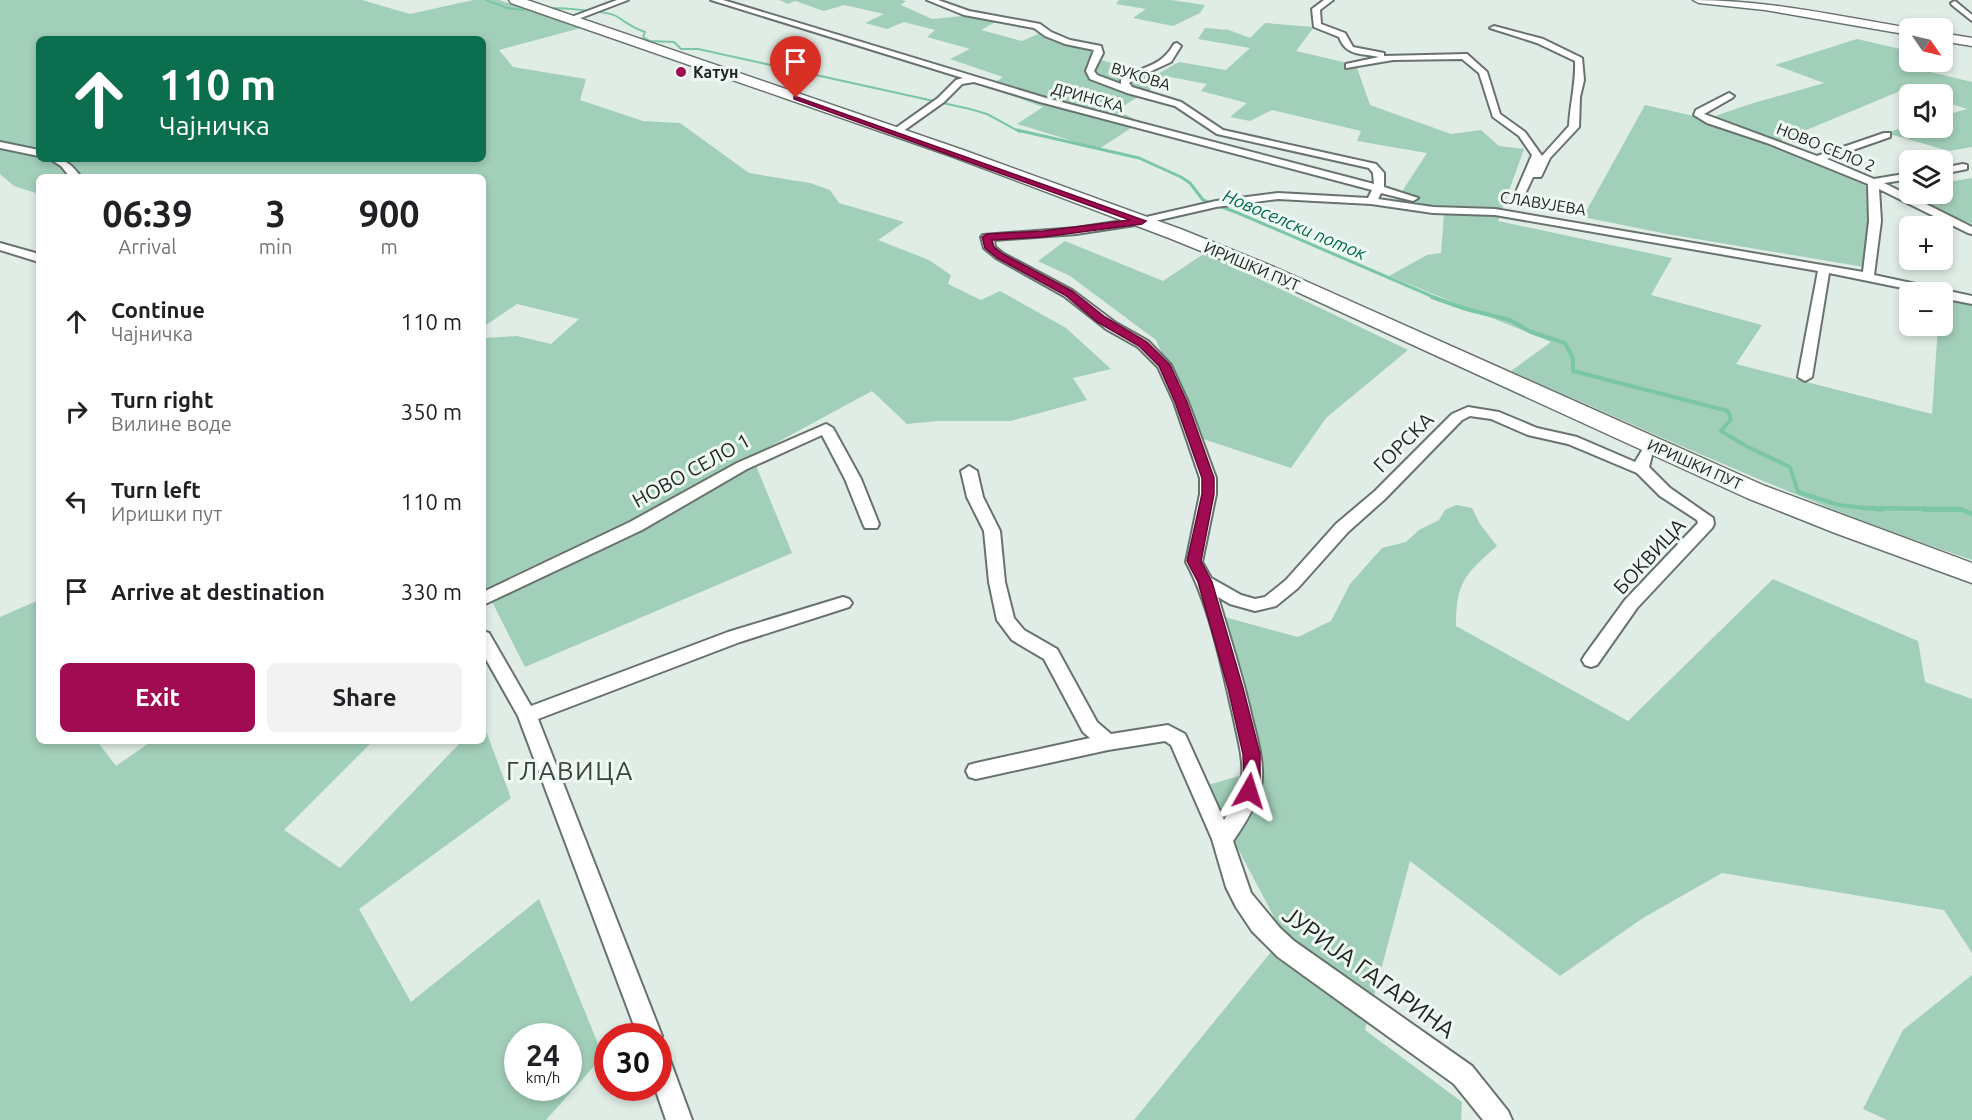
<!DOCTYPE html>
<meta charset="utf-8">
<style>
body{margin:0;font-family:Ubuntu,sans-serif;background:#f2f2f2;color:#202124;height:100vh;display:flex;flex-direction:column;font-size:22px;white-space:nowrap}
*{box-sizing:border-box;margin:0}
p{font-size:20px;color:#757577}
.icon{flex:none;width:33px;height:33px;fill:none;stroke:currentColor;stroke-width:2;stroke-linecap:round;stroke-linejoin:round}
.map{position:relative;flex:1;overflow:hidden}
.panel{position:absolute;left:36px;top:174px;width:450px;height:570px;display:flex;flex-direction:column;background:#fff;border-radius:9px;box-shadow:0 3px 9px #0003}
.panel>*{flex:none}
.hud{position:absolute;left:36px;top:36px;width:450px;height:126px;border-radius:9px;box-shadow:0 3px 9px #0003;background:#0b6e4f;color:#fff;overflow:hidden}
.needle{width:39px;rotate:124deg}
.buttons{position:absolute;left:1899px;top:18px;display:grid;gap:12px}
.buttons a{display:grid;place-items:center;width:54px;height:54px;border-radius:9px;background:#fff;box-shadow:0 3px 9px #0003;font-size:30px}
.speed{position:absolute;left:504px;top:1023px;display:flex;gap:12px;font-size:30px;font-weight:700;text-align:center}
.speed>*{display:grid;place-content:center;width:78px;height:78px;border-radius:50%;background:#fff;box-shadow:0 3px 9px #0003;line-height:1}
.speed small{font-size:15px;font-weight:400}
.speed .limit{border:9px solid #d22;background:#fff;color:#111}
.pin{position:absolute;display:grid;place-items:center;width:51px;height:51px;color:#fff;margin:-62px -26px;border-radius:50% 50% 50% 0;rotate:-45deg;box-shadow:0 0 6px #0007}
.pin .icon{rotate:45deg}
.me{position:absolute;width:66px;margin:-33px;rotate:6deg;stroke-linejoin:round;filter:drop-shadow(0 0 4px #0008)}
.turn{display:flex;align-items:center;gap:21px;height:126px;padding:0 24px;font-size:27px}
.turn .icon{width:78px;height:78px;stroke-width:2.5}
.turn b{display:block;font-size:42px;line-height:51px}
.eta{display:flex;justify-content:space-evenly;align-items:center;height:102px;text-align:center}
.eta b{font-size:36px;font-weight:700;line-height:42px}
.action{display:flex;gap:12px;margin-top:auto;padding:12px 24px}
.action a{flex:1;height:69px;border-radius:9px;background:#a00b52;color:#fff;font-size:24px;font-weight:700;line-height:69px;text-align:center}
.action a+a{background:#f2f2f2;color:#202124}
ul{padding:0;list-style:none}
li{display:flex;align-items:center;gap:18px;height:90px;padding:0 24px}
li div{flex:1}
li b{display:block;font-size:22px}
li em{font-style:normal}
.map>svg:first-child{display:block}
.green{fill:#a2cfb9;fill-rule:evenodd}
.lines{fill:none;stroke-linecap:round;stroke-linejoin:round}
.stream-far3{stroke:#7bc7a5;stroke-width:2}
.stream-far2{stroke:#7bc7a5;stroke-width:3}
.stream-far1{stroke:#7bc7a5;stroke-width:4}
.stream{stroke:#7bc7a5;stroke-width:4.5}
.street-casing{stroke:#69736e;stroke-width:4}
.secondary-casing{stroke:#69736e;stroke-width:3}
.primary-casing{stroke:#69736e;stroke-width:3}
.street{fill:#fff;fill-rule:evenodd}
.secondary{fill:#fff;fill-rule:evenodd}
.primary{fill:#fff;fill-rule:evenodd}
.route{fill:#a00b52;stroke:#680735;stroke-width:1.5}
.poi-dot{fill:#a00b52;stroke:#eef9f3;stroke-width:2}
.labels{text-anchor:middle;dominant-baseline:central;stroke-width:6;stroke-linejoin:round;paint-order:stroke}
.far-poi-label{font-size:16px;font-weight:bold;fill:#212523;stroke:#eef9f3;text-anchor:start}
.far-street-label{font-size:16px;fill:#212523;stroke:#eef9f3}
.far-water-label{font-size:18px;font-style:italic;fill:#036849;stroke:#eef9f3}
.street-label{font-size:20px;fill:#212523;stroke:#eef9f3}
.near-street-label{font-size:24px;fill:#212523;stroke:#eef9f3}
.near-neighbourhood-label{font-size:26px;letter-spacing:1.5px;fill:#3a433e;stroke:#eef9f3}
</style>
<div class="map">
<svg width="1972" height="1120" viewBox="0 0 1972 1120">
<rect width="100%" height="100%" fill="#e0ece6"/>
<!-- green -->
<g class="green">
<path d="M0 0H362L410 14 473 0H499L581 28 499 50 513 67 586 79 580 100 643 121 680 123 749 173 810 183 830 190 839 203 904 222 878 240 929 260 951 275 948 284 981 300 1000 291 1066 328 1111 369 1073 378 1087 400 1011 421H937L907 424 872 391 752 456 792 553 525 667 483 584V338L517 336 551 344 579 319 517 304 483 327V177H39V194L14 186 0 174ZM39 39H483V159H39Z"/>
<path d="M779 0H902L906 1 901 5 932 19 973 15 999 20 981 30 1022 41 1045 31 1069 42 1102 47 1097 59 1156 75 1179 62 1226 70 1250 48 1198 39 1205 28 1229 30 1250 38 1265 23 1314 27 1296 51 1356 65 1370 105 1451 134 1481 130 1499 146 1524 149 1498 221 1672 258 1651 295 1762 325 1736 364 1932 414 1938 326H1942L1943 298 1972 304V560C1814 508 1663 437 1511 371L1551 342 1389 276 1427 255 1441 253 1444 214 1392 207 1427 153 1357 141 1361 131 1272 110 1250 121 1230 117 1247 103 1201 91 1207 84 1170 77 1117 110 1140 122 1099 149 1017 124 1043 107 988 87 1003 77 950 59 970 49 927 37 935 30 904 22 887 29 865 23 884 14 844 5 824 11 795 1 788 4Z"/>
<path d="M1119 0H1171L1205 5 1200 13 1173 26 1133 18 1146 9 1116 4Z"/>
<path d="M1857 39 1909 51 1910 62H1937L1922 70 1972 82V147L1949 151 1886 133 1909 126 1910 128H1942L1943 116 1967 109 1943 101 1942 94H1922L1905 89 1780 141 1872 179 1870 268 1667 234 1583 217 1645 105 1707 119 1747 105 1824 83 1775 65Z"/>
<path d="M1972 178V224L1895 191 1909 189 1910 194H1942L1943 183Z"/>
<path d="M1065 241 1163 281 1205 253 1408 350 1326 418 1291 468 1200 438 1156 340 1070 276 1038 261Z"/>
<path d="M1456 505 1472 508 1480 524 1497 546C1465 574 1456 582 1456 626L1628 721 1773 579 1918 641 1925 682 1972 699V953L1944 910 1722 873 1643 918 1560 976 1410 861 1365 1030 1462 1102 1461 1120H1134L1284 936 1205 786 1259 770 1224 617 1298 637 1331 621 1350 584 1382 548 1406 542 1419 530 1439 520 1445 510Z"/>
<path d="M39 600V741H97L116 766 152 741H373L284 830 340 868 462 741H483V723L511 798 359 909 411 1002 539 899 603 1056 546 1120H0V617ZM518 1036H568V1088H518Z"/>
<path d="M1972 975V1120H1887L1863 1109 1903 1030Z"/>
</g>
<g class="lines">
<!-- stream-far3 -->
<g class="stream-far3">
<path d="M486 0 507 8 523 10"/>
<path d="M550 8C562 8 607 11 616 16 628 23 630 27 645 32L643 37 650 41 674 42 681 49H698L970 109 987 114 1020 132"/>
</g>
<!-- stream-far2 -->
<path class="stream-far2" d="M1017 130 1139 158 1181 177 1190 183 1203 200 1238 213 1436 298"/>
<!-- stream-far1 -->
<g class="stream-far1">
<path d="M1432 297 1466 309 1510 320 1531 332 1565 343 1573 358V371L1728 411 1731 419 1721 431 1746 446 1790 467 1798 492 1839 505 1882 510"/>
<path d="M1923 510H1962"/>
</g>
<!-- stream -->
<path class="stream" d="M1862 508 1960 509 1972 514"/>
<defs>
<g id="street">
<path d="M617 0H628L573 21 566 19Z"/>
<path d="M711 0H723L1046 98 1374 184 1373 173 1369 168 1217 134 1175 106 1127 93 1090 79 1086 71 1094 50 1065 44 1045 36 1034 28 964 15 927 0H938L969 11 1040 24 1051 32 1070 40 1101 46 1103 53 1094 71 1097 75 1121 84V80C1141 65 1160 69 1174 44L1177 43 1181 46 1171 62 1134 79 1129 83 1132 87 1181 102 1223 130 1376 164 1384 173V187L1418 198 1413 201 1381 193 1378 199 1433 207 1495 209 1863 272 1869 221 1868 184 1767 143 1707 123 1694 115 1696 110 1729 93 1734 96 1732 98 1704 114 1817 156 1884 133H1890V137L1827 159 1874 179 1910 173V179L1884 183 1972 227V234L1968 233 1879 189 1881 221 1874 275 1972 296V304L1942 298V292H1922L1829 273 1812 377 1805 381 1798 377 1818 271 1495 215 1433 213 1371 204 1278 199 1216 207 1142 224 1076 234 994 240 995 247 1004 254 1072 290 1116 323 1148 341 1171 365 1188 402 1216 478V494L1202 562 1211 578 1241 595 1255 599 1265 597 1286 580 1336 524 1375 491 1452 414 1468 407 1499 412 1537 428 1577 437 1635 462 1647 442H1657L1659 445 1652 455 1649 467 1670 488 1713 518 1714 524 1712 528 1637 608 1597 665 1591 667 1585 665 1582 660 1585 655 1625 600 1698 523 1697 520 1660 496 1637 473 1568 444 1528 435 1491 419 1470 416 1462 420 1385 499 1348 532 1298 588 1276 606 1255 611 1230 604 1218 597C1230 638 1243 677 1252 718 1257 738 1263 758 1262 778 1261 799 1245 824 1233 841L1251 893 1280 928 1294 941 1472 1066 1508 1111 1512 1120H1483L1454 1084 1278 957 1252 931 1236 907 1226 887 1212 839 1171 745 1165 741 1108 750 976 779 969 777 966 771 969 765 976 763 1090 738 1083 732 1044 659 1012 640 997 620 989 582 984 531 967 497 961 471 969 466 977 471 983 497 1000 531 1005 582 1014 618 1024 630 1057 649 1097 722 1111 734 1168 725 1185 734 1224 820C1232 809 1241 792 1242 778 1244 757 1237 736 1233 715 1222 667 1209 604 1186 562L1200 494V478L1174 402 1158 367 1138 347 1106 329 1064 296 996 258 984 248 981 237 983 235 1076 228 1142 218 1216 201 1278 193 1368 198 1372 190 1040 102 974 82 962 84 944 102 899 134H893V130L938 98 956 80 963 78Z"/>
<path d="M1324 0H1333L1320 10 1321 24 1345 33 1353 47 1384 53V56L1467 54 1487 72 1500 114 1525 132 1542 156 1569 126C1570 104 1576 83 1575 61L1537 43 1490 28 1494 26 1543 39 1582 58 1584 80 1580 97 1579 127 1550 158 1541 177H1533L1525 194H1517L1516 192 1532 155 1519 136 1493 117 1479 73 1462 59 1393 60 1346 68V64L1379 57C1360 53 1346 56 1339 37L1314 27 1312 9Z"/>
<path d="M1955 1 1972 15V21L1952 5 1951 3Z"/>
<path d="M0 142 39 150V156L0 148Z"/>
<path d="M50 159C66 159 71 164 81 177H70L61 166Z"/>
<path d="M1963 164 1967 165V169L1942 174V168Z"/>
<path d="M0 243 39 254V262L0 250Z"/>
<path d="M826 424 833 428 861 479 879 524 877 528H865L863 524 845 479 822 435 747 469 642 530 483 605V592L630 522 737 463Z"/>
<path d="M843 597 849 599 852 603 849 607 740 642 538 719 662 1036 658 1044V1036H638L518 716 483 654V631L489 633 531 706 728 632Z"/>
<path d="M658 1049 667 1052 692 1120H666L655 1088H658Z"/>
</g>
<g id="secondary">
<path d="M1693 0C1767 0 1838 16 1910 28V35L1765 10 1699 3Z"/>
<path d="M1942 33 1972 38V46L1942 41Z"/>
</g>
<path id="primary" d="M509 0H527L963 150 1183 230 1274 267 1765 486 1972 563V583L1835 533 1747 498 1260 275 1169 238 951 156 511 3Z"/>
</defs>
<!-- street casing -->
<use href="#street" class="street-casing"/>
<!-- secondary casing -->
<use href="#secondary" class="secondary-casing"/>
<!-- primary casing -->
<use href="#primary" class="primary-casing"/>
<!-- street -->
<use href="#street" class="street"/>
<!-- secondary -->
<use href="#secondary" class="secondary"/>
<!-- primary -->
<use href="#primary" class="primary"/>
</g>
<!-- route -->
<path class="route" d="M794 96 1146 221 1142 224 1043 237 992 240 994 247 1003 254 1072 291 1105 317 1147 342 1170 365 1187 402 1214 478V494L1201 561 1212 582 1243 688 1260 754V779L1255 796 1249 798 1243 796 1240 791 1244 779 1243 754 1228 688 1198 582 1187 561 1202 494V478L1175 402 1159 366 1139 346 1097 322 1065 295 997 258 985 248 982 237 987 234 1043 231 1130 220 794 99Z"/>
<!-- markers -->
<circle class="poi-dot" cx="681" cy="72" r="6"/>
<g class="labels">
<!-- far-poi labels -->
<g class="far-poi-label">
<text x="693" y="72">Катун</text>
</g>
<!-- far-street labels -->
<g class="far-street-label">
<text transform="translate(1141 76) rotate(17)">ВУКОВА</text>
<text transform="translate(1088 97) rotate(15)">ДРИНСКА</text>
<text transform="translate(1826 147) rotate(22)">НОВО СЕЛО 2</text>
<text transform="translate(1543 203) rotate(9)">СЛАВУЈЕВА</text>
<text transform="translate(1252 266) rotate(23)">ИРИШКИ ПУТ</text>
<text transform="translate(1695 464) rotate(24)">ИРИШКИ ПУТ</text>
</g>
<!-- far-water labels -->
<g class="far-water-label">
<text transform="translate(1295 224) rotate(23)">Новоселски поток</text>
</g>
<!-- street labels -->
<g class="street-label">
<text transform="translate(1403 442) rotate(-45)">ГОРСКА</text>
<text transform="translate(691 470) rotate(-29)">НОВО СЕЛО 1</text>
<text transform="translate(1649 556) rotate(-47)">БОКВИЦА</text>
</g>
<!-- near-street labels -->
<g class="near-street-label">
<text transform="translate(1369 972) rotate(36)">ЈУРИЈА ГАГАРИНА</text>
</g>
<!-- near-neighbourhood labels -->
<g class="near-neighbourhood-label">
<text x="570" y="770">ГЛАВИЦА</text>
</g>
</g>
</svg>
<div class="buttons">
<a><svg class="needle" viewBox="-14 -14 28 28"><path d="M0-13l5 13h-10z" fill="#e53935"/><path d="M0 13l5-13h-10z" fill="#757577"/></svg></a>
<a><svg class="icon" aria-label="sound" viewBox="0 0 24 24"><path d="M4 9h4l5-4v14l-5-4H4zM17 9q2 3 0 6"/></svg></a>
<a><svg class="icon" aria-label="layers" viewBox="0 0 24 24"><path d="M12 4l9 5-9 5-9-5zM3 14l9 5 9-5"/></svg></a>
<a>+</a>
<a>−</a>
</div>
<div class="speed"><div>24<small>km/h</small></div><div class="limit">30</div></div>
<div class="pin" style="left:796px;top:98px;background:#d93025"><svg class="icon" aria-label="arrive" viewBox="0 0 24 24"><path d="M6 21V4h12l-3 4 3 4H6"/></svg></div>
<svg class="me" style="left:1249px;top:791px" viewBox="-20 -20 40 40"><path d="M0-17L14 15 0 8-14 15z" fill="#a00b52" stroke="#fff" stroke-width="4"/></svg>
<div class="hud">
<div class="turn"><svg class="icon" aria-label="ahead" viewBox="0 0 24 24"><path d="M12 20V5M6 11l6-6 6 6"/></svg><div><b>110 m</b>Чајничка</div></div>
</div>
<section class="panel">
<div class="eta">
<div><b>06:39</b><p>Arrival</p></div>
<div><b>3</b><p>min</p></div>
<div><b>900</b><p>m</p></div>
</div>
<ul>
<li><svg class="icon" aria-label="ahead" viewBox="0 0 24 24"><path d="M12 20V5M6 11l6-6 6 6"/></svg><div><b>Continue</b><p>Чајничка</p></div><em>110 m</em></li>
<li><svg class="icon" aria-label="right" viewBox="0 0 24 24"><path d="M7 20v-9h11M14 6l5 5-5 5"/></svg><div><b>Turn right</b><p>Вилине воде</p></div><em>350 m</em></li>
<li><svg class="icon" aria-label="left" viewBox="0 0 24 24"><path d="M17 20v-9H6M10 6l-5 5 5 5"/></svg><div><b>Turn left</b><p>Иришки пут</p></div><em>110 m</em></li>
<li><svg class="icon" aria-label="arrive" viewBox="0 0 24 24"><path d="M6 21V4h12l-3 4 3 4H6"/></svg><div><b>Arrive at destination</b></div><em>330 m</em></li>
</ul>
<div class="action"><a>Exit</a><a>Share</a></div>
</section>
</div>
